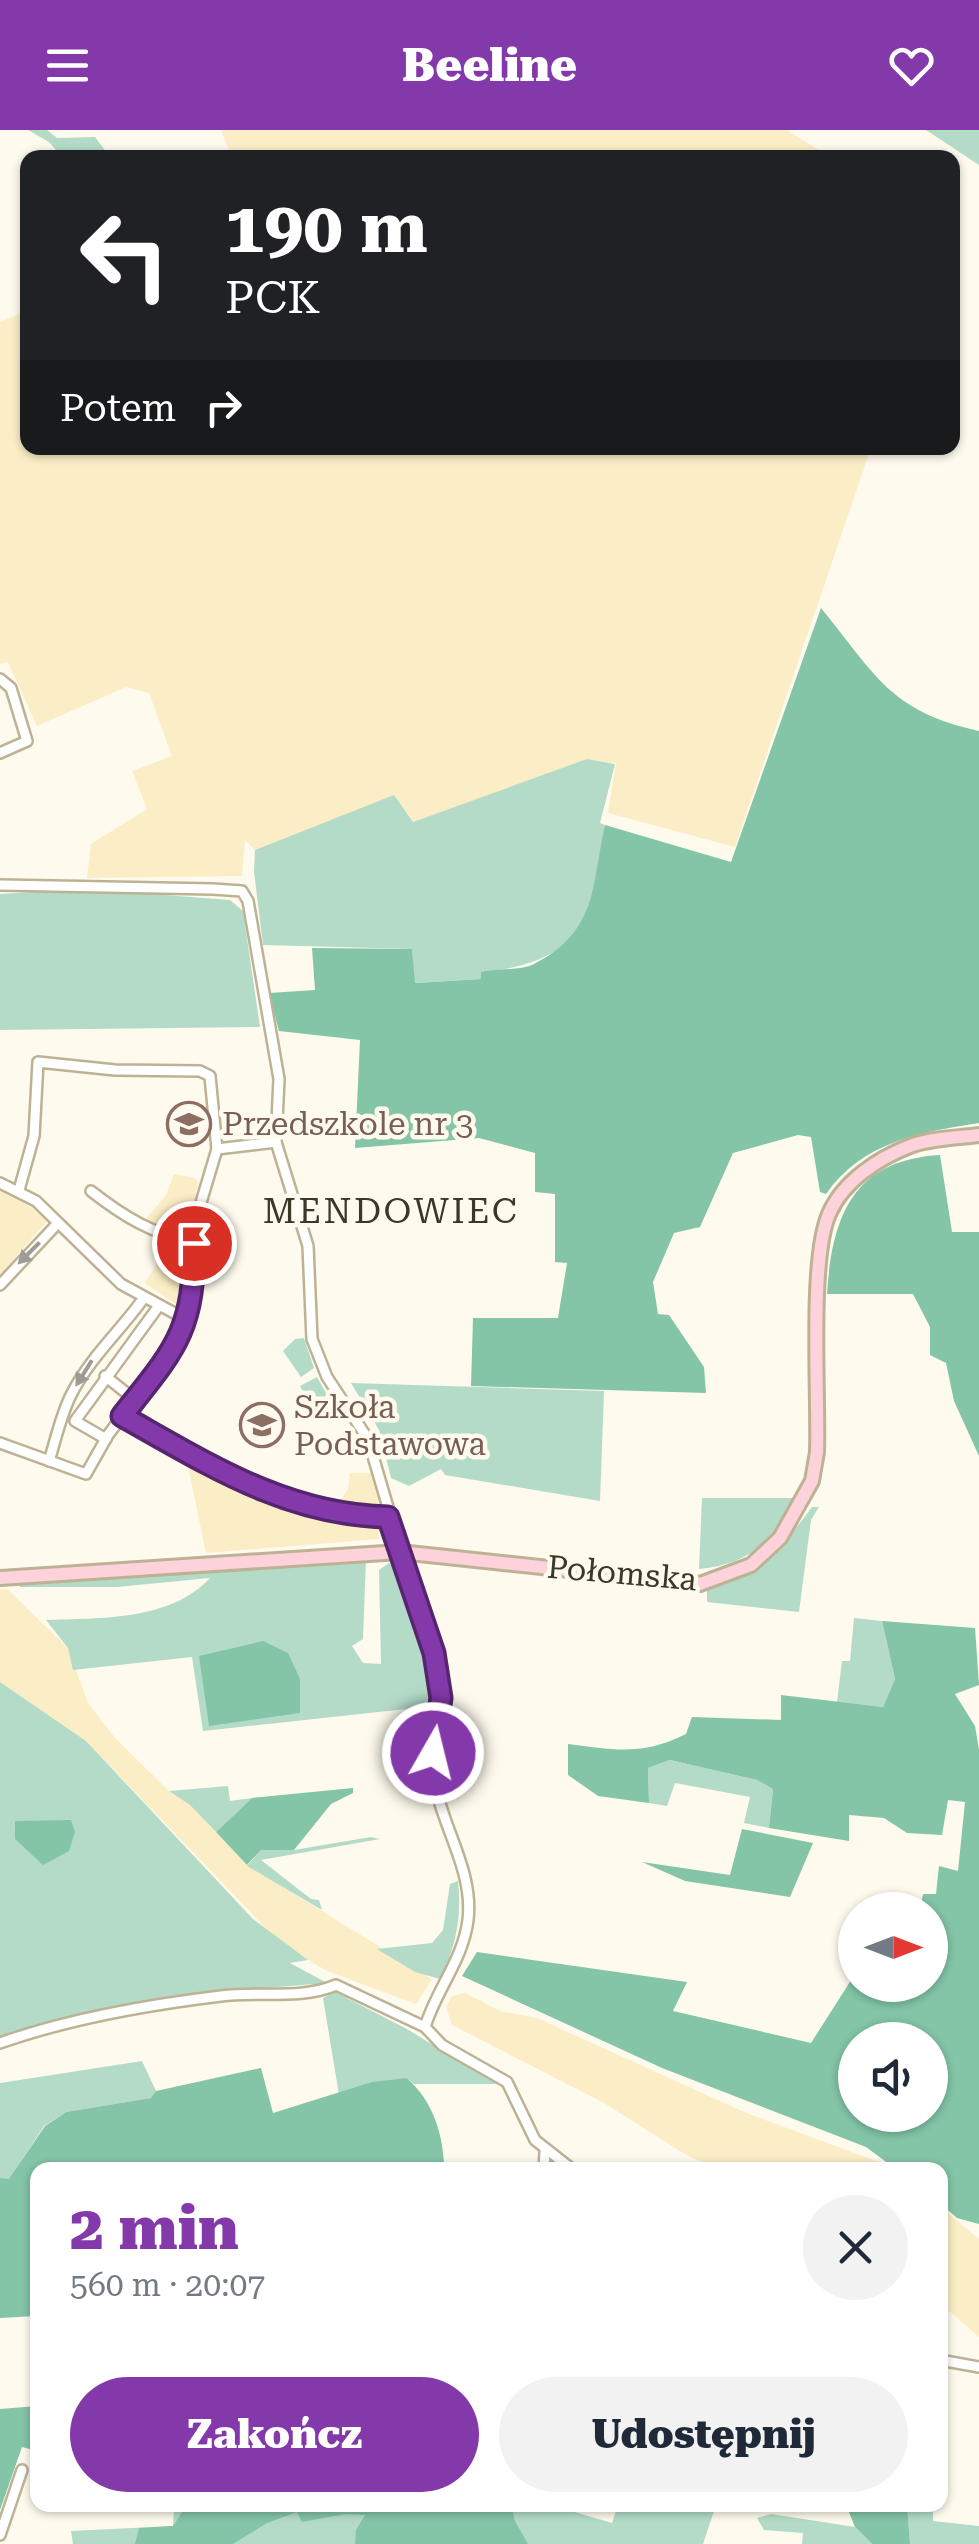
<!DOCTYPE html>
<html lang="pl">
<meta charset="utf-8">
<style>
body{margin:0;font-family:"Roboto Serif",serif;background:#f2f2f3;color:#1f2937;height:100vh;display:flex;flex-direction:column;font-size:38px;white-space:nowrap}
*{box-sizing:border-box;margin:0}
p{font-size:32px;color:#747a83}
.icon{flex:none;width:55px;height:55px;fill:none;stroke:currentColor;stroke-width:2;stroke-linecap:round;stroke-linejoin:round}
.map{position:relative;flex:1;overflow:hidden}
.sheet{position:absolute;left:30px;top:2032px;width:918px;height:350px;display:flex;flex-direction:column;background:#fff;border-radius:20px;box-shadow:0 2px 8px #0004}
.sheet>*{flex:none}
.hud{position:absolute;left:20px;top:20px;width:940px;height:305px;border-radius:20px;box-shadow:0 2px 8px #0004;background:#202124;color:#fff;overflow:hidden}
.needle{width:65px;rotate:90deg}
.controls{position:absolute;left:838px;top:1762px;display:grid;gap:20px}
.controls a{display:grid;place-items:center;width:110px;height:110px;border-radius:50%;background:#fff;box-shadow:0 2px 8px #0004;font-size:50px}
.pin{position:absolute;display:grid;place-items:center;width:85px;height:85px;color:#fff;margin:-42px;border:5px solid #fff;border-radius:50%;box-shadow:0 2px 10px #0007}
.me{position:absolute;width:110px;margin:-55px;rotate:8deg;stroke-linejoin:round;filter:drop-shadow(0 0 8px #0008)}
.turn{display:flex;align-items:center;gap:35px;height:210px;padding:0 40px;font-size:45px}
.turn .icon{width:130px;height:130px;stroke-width:2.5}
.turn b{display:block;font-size:70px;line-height:85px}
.then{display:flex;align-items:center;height:95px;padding:0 40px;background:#0003;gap:20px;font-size:38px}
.round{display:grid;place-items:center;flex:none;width:105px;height:105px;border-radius:52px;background:#f2f2f3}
.head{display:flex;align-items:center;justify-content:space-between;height:170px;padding:0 40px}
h1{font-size:60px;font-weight:800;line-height:75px;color:#8439ab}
.button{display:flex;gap:20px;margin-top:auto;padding:20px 40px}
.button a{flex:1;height:115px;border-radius:60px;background:#8439ab;color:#fff;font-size:40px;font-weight:800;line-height:115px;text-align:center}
.button a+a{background:#f2f2f3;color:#1f2937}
header{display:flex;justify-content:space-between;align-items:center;height:130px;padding:0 40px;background:#8439ab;color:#fff;font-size:45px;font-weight:800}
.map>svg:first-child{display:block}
.built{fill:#fbeec6}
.green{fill:#b4dbc8}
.forest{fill:#83c5a6;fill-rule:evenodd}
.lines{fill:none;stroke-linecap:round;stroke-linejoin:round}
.street-casing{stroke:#bdb394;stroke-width:14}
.secondary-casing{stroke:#bdb394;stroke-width:18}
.street{stroke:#fff;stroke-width:9}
.secondary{stroke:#fdd2da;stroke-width:12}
.oneway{fill:#9d9b94}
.route-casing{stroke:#56256f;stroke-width:25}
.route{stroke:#8439ab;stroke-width:18}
.labels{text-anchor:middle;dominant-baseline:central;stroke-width:9;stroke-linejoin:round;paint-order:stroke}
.education-label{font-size:32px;fill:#785e54;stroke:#fefaed;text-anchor:start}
.street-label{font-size:32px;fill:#3b372a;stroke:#fefaed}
.neighbourhood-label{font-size:35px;letter-spacing:2.5px;fill:#3b372a;stroke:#fefaed}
</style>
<header><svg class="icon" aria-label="menu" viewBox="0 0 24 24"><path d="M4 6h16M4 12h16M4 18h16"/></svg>Beeline<svg class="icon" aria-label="heart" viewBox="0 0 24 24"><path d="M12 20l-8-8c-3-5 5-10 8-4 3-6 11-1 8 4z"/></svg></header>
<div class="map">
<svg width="979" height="2414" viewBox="0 0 979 2414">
<rect width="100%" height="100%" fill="#fefaed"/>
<!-- built -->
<g class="built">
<path d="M221 0H787L830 27 232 28Z"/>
<path d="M27 181 28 318H871L735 717 608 683 616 633 587 630 413 692 394 666 255 720 245 710 242 746 87 748 91 714 147 679 132 641 172 626 149 563 126 557 37 596 8 532 0 534V192Z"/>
<path d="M174 1044 195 1048 198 1053 188 1103 182 1107 143 1092 166 1065Z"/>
<path d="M0 1061 23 1071 47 1091 0 1145Z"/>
<path d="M170 1113 186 1115 189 1121 188 1168 177 1175 145 1153Z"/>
<path d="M191 1333 277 1375 378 1396 380 1409 206 1423 189 1341Z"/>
<path d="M350 1343H373L382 1375 378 1380 338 1374 348 1359Z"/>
<path d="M7 1459 68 1518 88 1573 115 1608 169 1661 190 1675 247 1735 432 1849 416 1874 327 1841 280 1813 86 1611 0 1552V1460Z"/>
<path d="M465 1863 500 1881 537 1888 744 1982 900 2040H722L688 2026 604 1973 452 1895 446 1877 452 1866Z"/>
<path d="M940 2077 979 2109V2207L940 2173Z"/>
</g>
<!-- green -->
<g class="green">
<path d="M28 0H47L57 8 95 7 110 27H62L49 12Z"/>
<path d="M926 0H979V35Z"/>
<path d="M587 629 615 634 600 693 605 695C588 790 589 829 481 843V849L414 853 412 819 263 815 254 742 255 720 394 665 413 692Z"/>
<path d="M87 759 230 770 243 781 260 897 0 900V764Z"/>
<path d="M304 1208 314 1238 301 1247 283 1221 295 1209Z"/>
<path d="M317 1247 336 1280 319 1290 300 1256Z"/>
<path d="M351 1253 604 1261 600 1371 445 1345 441 1339 409 1356 391 1348 379 1300Z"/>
<path d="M702 1368H799C774 1410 749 1435 699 1439Z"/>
<path d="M812 1377H819L811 1390 799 1482 707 1472V1459C755 1441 782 1419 812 1377Z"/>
<path d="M366 1428 363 1509 352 1516 363 1533 381 1534 379 1440 389 1433 403 1442 428 1522 434 1576 203 1601 192 1527 73 1540 68 1518 46 1490C100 1488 170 1491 210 1448L117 1457H20L16 1452Z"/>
<path d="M854 1488 882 1491 895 1549 883 1577 837 1572 842 1531H850Z"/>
<path d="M0 1552 86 1611 253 1789 308 1830 290 1833 327 1853 242 1860 62 1889 0 1908Z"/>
<path d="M670 1630 757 1650 773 1659 769 1698 744 1693 750 1667 675 1653 667 1676 649 1673 648 1638Z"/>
<path d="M228 1656 230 1671 252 1668 216 1702 190 1675 169 1661Z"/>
<path d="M371 1707 380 1709 261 1730 311 1769 319 1770 322 1780 247 1736 261 1720H294Z"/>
<path d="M458 1751C462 1788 456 1816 440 1849L415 1842 377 1819 432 1813 443 1800 450 1754Z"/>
<path d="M335 1862 407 1899 497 1954H414L407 1948 339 1965 323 1868Z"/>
<path d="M142 1931 156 1961 152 1968 66 1982 44 1996 9 2050 0 2048V1953Z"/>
<path d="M174 2375H411L355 2414H73L71 2401 173 2396Z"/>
<path d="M512 2375H551L612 2393 618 2375H716L703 2414H455L515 2390Z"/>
<path d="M907 2378 933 2379V2391L979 2396V2414H910Z"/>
<path d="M771 2384 855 2397 872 2414H802L803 2403 764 2400 757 2388Z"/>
</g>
<!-- forest -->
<g class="forest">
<path d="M821 478C876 545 889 581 979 601V993C921 1002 862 1012 826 1064L820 1062 811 1007 798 1005 733 1023 700 1097 674 1103 653 1152 658 1184 669 1185 704 1237 706 1263 471 1256 473 1188H558L567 1133 555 1132V1064L535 1062V1023L479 1008 355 1018 360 910 279 901 269 863 315 860 312 818 412 819 415 853 481 849V842C498 838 520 841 534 834 598 801 591 757 605 695L731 732Z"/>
<path d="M940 1025 952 1102H979V1326L954 1271 946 1233 930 1225V1197L913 1164H827C832 1088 852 1030 940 1025Z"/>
<path d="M882 1491 975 1498 979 1555 955 1564 975 1596 979 1620V2094L957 2088 940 2073V2040H897L866 2017 662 1938 462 1846 477 1822 687 1852 673 1881 811 1913 855 1844V1855H930V1780H920L923 1764H936L939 1736 958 1741 965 1672 948 1670 942 1705 907 1703 884 1688 849 1685V1711L769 1698 773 1659 757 1650 670 1630 648 1638 649 1673 598 1666 568 1645V1614C615 1620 642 1626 686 1604L692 1587 781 1590V1565L883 1577 895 1549ZM855 1910H930V1985H855Z"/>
<path d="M263 1511 288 1523 300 1549V1583L209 1596 199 1526Z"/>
<path d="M353 1658V1663L331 1674 294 1720H261L247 1735 216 1702 252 1668Z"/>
<path d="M71 1690 75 1702 69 1721 43 1735 15 1709V1691Z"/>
<path d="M742 1699 813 1713 790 1767 685 1751 642 1732 730 1745Z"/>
<path d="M261 1938 273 1983 372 1952 407 1948C432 1971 442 2000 444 2033L435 2040H38L37 2186 0 2188V2048L9 2049 45 1996 66 1982 151 1968 156 1961Z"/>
<path d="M37 2276V2321L22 2317 0 2380V2279Z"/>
<path d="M187 2375H512L515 2391 528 2414H355L356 2400 365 2385 345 2384 302 2392 297 2382 267 2393 233 2414H135L139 2398 173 2396Z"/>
<path d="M846 2375H907L910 2414H872L855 2397Z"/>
</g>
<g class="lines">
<defs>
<g id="street">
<path d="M0 549 11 558 27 611 0 623"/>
<path d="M0 755 213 759 242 761 248 771 279 949 276 1012 308 1116 312 1209 327 1247 368 1309 438 1548C443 1582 430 1614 434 1648 441 1696 474 1740 468 1790 463 1830 436 1860 425 1897L442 1915 507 1952 535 2010 573 2040"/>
<path d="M217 1019 276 1012"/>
<path d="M0 1053 36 1071 121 1154 187 1190"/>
<path d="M91 1061C124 1087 153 1104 194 1113"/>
<path d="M0 1155 58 1093"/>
<path d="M105 1246 134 1269"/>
<path d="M122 1287C208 1334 286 1385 388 1387"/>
<path d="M106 1309 75 1291 158 1177"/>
<path d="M0 1313 86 1344 108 1305 175 1216 189 1186 194 1165V1096L217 1019 210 946 200 941 115 940 38 932 34 1006 19 1060"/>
<path d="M49 1331C56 1309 61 1284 72 1263 90 1228 120 1201 143 1169"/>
<path d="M0 1913C71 1888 146 1875 221 1866 259 1861 301 1870 336 1855L425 1897"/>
<path d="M544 2040 545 2021"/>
<path d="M940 2230 979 2237"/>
<path d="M0 2405 22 2340"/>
</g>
<path id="secondary" d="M0 1448 400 1422 700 1454 751 1435 780 1408 812 1351 817 1322C819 1265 809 1130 829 1084 843 1051 879 1028 910 1016 931 1008 957 1008 979 1005"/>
</defs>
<!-- street casing -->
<use href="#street" class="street-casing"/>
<!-- secondary casing -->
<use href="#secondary" class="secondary-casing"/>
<!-- street -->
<use href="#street" class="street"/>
<!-- secondary -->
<use href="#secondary" class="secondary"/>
</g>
<!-- one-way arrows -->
<defs><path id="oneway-solid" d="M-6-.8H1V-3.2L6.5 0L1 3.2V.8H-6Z" transform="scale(2.5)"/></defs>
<g class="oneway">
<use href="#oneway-solid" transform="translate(29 1123) rotate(135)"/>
<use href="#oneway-solid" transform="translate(84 1243) rotate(122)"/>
</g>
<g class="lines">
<defs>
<path id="route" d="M194 1113C194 1202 175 1219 122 1286 208 1334 286 1385 388 1387L434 1523 441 1568 433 1623"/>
</defs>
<!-- route casing -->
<use href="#route" class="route-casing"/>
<!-- route -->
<use href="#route" class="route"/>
</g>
<!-- icons -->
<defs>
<symbol id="school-ring" viewBox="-11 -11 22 22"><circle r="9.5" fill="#fefaed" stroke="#8d6e63" stroke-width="1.5"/><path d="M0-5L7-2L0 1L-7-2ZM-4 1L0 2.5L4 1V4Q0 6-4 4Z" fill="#8d6e63"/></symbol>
</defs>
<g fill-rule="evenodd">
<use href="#school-ring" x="164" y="969" width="50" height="50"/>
<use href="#school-ring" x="237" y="1270" width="50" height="50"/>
</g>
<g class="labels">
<!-- education labels -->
<g class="education-label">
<text x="222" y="994">Przedszkole nr 3</text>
<text x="294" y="1277">Szkoła<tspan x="294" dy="37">Podstawowa</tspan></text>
</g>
<!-- street labels -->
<g class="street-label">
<text transform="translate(622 1443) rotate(5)">Połomska</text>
</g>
<!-- neighbourhood labels -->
<g class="neighbourhood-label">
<text x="391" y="1081">MENDOWIEC</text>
</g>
</g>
</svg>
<div class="controls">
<a><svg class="needle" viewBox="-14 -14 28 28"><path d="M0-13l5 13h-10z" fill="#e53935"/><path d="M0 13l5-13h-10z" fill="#747a83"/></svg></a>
<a><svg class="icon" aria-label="sound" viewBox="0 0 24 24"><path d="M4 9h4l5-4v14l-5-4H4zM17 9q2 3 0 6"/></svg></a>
</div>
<div class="pin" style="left:194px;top:1113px;background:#d93025"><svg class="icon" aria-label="arrive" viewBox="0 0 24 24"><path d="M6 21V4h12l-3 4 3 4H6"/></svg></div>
<svg class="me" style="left:433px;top:1623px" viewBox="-20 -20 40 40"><circle r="17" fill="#8439ab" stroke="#fff" stroke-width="3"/><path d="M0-11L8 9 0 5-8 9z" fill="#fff"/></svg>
<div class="hud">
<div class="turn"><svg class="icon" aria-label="left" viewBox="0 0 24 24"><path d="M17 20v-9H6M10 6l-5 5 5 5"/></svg><div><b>190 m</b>PCK</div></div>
<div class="then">Potem<svg class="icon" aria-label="right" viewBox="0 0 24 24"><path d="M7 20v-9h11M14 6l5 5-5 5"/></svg></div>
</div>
<section class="sheet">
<div class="head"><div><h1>2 min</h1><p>560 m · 20:07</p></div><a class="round"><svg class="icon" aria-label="close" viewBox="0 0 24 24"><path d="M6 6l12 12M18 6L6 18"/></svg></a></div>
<div class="button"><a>Zakończ</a><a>Udostępnij</a></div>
</section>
</div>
